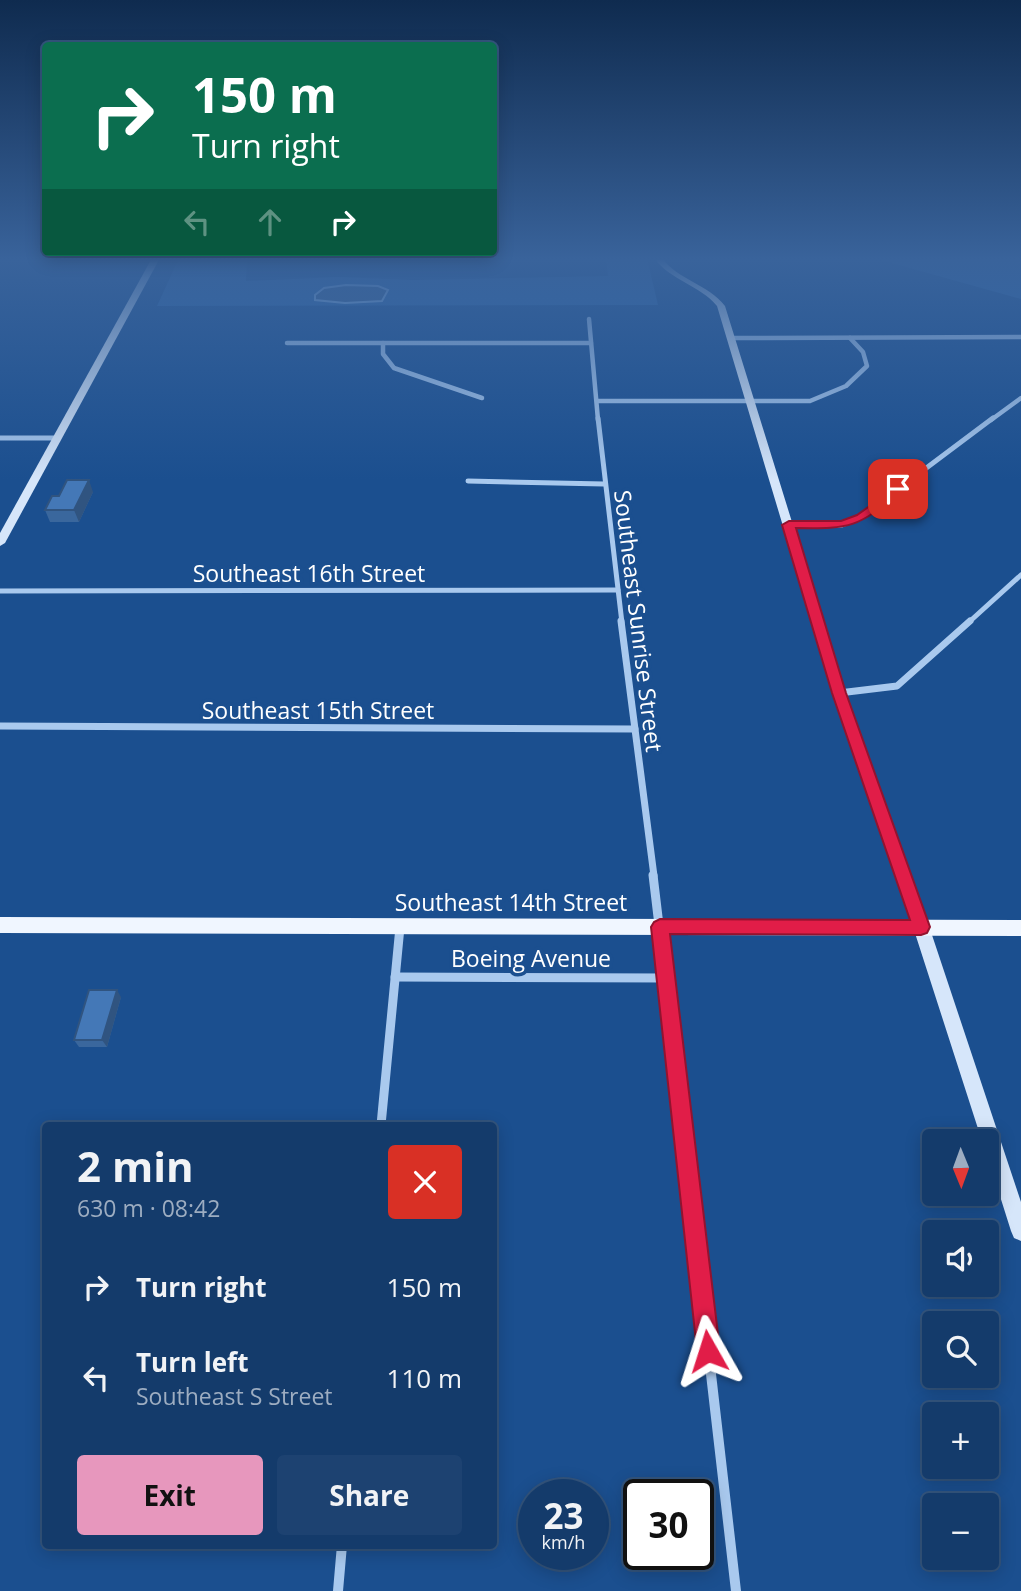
<!DOCTYPE html>
<meta charset="utf-8">
<style>
body{margin:0;font-family:"Open Sans",sans-serif;background:#1d4271;color:#f1f3f6;height:100vh;display:flex;flex-direction:column;font-size:26px;white-space:nowrap}
*{box-sizing:border-box;margin:0}
p{font-size:23px;color:#9dadc1}
.icon{flex:none;width:38px;height:38px;fill:none;stroke:currentColor;stroke-width:2;stroke-linecap:round;stroke-linejoin:round}
.map{position:relative;flex:1;overflow:hidden}
.details{position:absolute;left:42px;top:1122px;width:455px;height:427px;display:flex;flex-direction:column;background:#143b6b;border-radius:7px;box-shadow:0 4px 18px #0003,0 0 0 2px #33557e}
.details>*{flex:none}
.banner{position:absolute;left:42px;top:42px;width:455px;height:214px;border-radius:7px;box-shadow:0 4px 18px #0003,0 0 0 2px #33557e;background:#0b6e4f;color:#fff;overflow:hidden}
.needle{width:46px;rotate:179deg}
.tools{position:absolute;left:922px;top:1129px;display:grid;gap:14px}
.tools a{display:grid;place-items:center;width:77px;height:77px;border-radius:7px;background:#143b6b;box-shadow:0 4px 18px #0003,0 0 0 2px #33557e;font-size:35px}
.speed{position:absolute;left:518px;top:1479px;display:flex;gap:14px;font-size:35px;font-weight:700;text-align:center}
.speed>*{display:grid;place-content:center;width:91px;height:91px;border-radius:50%;background:#143b6b;box-shadow:0 4px 18px #0003,0 0 0 2px #33557e;line-height:1}
.speed small{font-size:18px;font-weight:400}
.speed .limit{border:4px solid #111;border-radius:10px;background:#fff;color:#111}
.pin{position:absolute;display:grid;place-items:center;width:60px;height:60px;color:#fff;margin:-30px;border-radius:14px;box-shadow:0 4px 10px #0006}
.me{position:absolute;width:77px;margin:-38px;rotate:354deg;stroke-linejoin:round;filter:drop-shadow(0 0 5px #0008)}
.turn{display:flex;align-items:center;gap:24px;height:147px;padding:0 35px;font-size:32px}
.turn .icon{width:91px;height:91px;stroke-width:2.5}
.turn b{display:block;font-size:49px;line-height:60px}
.lanes{display:flex;align-items:center;height:66px;padding:0 35px;background:#0003;justify-content:center;gap:35px;direction:ltr}
.lanes .off{opacity:.35}
.round{display:grid;place-items:center;flex:none;width:74px;height:74px;border-radius:7px;background:#1d4271}
.headline{display:flex;align-items:center;justify-content:space-between;height:119px;padding:0 35px}
h1{font-size:42px;font-weight:700;line-height:52px}
.button{display:flex;gap:14px;margin-top:auto;padding:14px 35px}
.button a{flex:1;height:80px;border-radius:7px;background:#e797bd;color:#111;font-size:28px;font-weight:700;line-height:80px;text-align:center}
.button a+a{background:#1d4271;color:#f1f3f6}
ul{padding:0;list-style:none}
li{display:flex;align-items:center;gap:21px;height:91px;padding:0 35px}
li div{flex:1}
li b{display:block;font-size:26px}
li em{font-style:normal}
.map>svg:first-child{display:block}
.green{fill:#2e69ad}
.water{fill:#3c6290;stroke:#9cc4f0;stroke-width:2}
.lines{fill:none;stroke-linecap:round;stroke-linejoin:round}
.street-far4{stroke:#a9c9ee;stroke-width:4.5}
.street-far3{stroke:#a9c9ee;stroke-width:5}
.street-far2{stroke:#a9c9ee;stroke-width:7}
.street-far1{stroke:#a9c9ee;stroke-width:9}
.street{stroke:#a9c9ee;stroke-width:10}
.secondary{fill:#d6e6fa;fill-rule:evenodd}
.primary{fill:#f0f6ff;fill-rule:evenodd}
.wall{fill:#3a679d}
.shaded-wall{fill:#305480}
.building{fill:#4478b7;stroke:#305480;stroke-width:2}
.route{fill:#e11d48;stroke:#92132f;stroke-width:2}
.labels{text-anchor:middle;dominant-baseline:central;stroke-width:7;stroke-linejoin:round;paint-order:stroke}
.street-label{font-size:23px;fill:#fff;stroke:#1b4f8f}
</style>
<div class="map">
<svg width="1021" height="1591" viewBox="0 0 1021 1591">
<rect width="100%" height="100%" fill="#1b4f8f"/>
<!-- green -->
<g class="green">
<path d="M179 258H247L246 281 338 277 414 280 608 276 606 258H647L658 305 157 306Z"/>
<path d="M874 258H1021V299Z"/>
</g>
<!-- water -->
<path class="water" d="M346 285 378 286 388 290 382 301 345 303 315 300V295L324 288Z"/>
<g class="lines">
<!-- street-far4 -->
<g class="street-far4">
<path d="M589 319 598 420"/>
<path d="M732 338 1021 337"/>
<path d="M287 343H591"/>
<path d="M383 343V354L394 368 482 398"/>
<path d="M598 401H810L846 386 867 366 863 352 850 338"/>
<path d="M991 420 1021 398"/>
</g>
<!-- street-far3 -->
<g class="street-far3">
<path d="M598 418 622 623"/>
<path d="M0 438H58"/>
<path d="M468 481 604 484"/>
<path d="M789 525H842L861 517 993 418"/>
<path d="M0 591 618 590"/>
<path d="M968 623 1021 575"/>
</g>
<!-- street-far2 -->
<g class="street-far2">
<path d="M621 621 654 876"/>
<path d="M839 693 897 686 970 621"/>
<path d="M0 726 635 729"/>
</g>
<!-- street-far1 -->
<g class="street-far1">
<path d="M653 875 691 1194"/>
<path d="M395 977 666 978"/>
<path d="M381 1125 400 927"/>
</g>
<!-- street -->
<g class="street">
<path d="M690 1192 736 1591"/>
<path d="M338 1591 342 1545"/>
</g>
<!-- secondary -->
<g class="secondary">
<path d="M152 258H160L5 543 0 546V533Z"/>
<path d="M654 258H662C678 280 708 284 725 306L845 693 920 899 1021 1202V1241L1014 1238 1011 1231 987 1155V1141H982L904 899 833 693 717 306C700 285 671 281 654 258Z"/>
</g>
<!-- primary -->
<path class="primary" d="M0 917 1021 920V936L0 933Z"/>
</g>
<!-- wall -->
<g class="wall">
<path d="M93 492 79 522H50L45 510 59 496Z"/>
<path d="M121 997 107 1047H79L74 1040Z"/>
</g>
<!-- shaded-wall -->
<g class="shaded-wall">
<path d="M89 480 93 492 79 522 74 510Z"/>
<path d="M117 990 121 997 107 1047 102 1040Z"/>
</g>
<!-- building -->
<g class="building">
<path d="M67 480H89L74 510H45L52 496H59Z"/>
<path d="M89 990H117L102 1040H74Z"/>
</g>
<!-- sky -->
<linearGradient id="sky" x2="0" y2="1"><stop stop-color="#0f2b4f"/><stop offset="0.54" stop-color="#39639b"/><stop offset="1" stop-color="#39639b" stop-opacity="0"/></linearGradient>
<rect width="1021" height="480" fill="url(#sky)"/>
<!-- route -->
<path class="route" d="M898 486 903 489 902 492C856 527 854 529 796 528L846 693 930 927 927 933 921 935 670 934 720 1351 717 1359 708 1363 700 1359 697 1351 651 927 654 922 660 919 910 920 832 693 782 525 789 521H841L857 515Z"/>
<g class="labels">
<!-- street labels -->
<g class="street-label">
<text x="309" y="573">Southeast 16th Street</text>
<text transform="translate(639 621) rotate(83)">Southeast Sunrise Street</text>
<text x="318" y="710">Southeast 15th Street</text>
<text x="511" y="902">Southeast 14th Street</text>
<text x="531" y="958">Boeing Avenue</text>
</g>
</g>
</svg>
<div class="tools">
<a><svg class="needle" viewBox="-14 -14 28 28"><path d="M0-13l5 13h-10z" fill="#e53935"/><path d="M0 13l5-13h-10z" fill="#9dadc1"/></svg></a>
<a><svg class="icon" aria-label="sound" viewBox="0 0 24 24"><path d="M4 9h4l5-4v14l-5-4H4zM17 9q2 3 0 6"/></svg></a>
<a><svg class="icon" aria-label="search" viewBox="0 0 24 24"><circle cx="10" cy="10" r="6"/><path d="M15 15l6 6"/></svg></a>
<a>+</a>
<a>−</a>
</div>
<div class="speed"><div>23<small>km/h</small></div><div class="limit">30</div></div>
<div class="pin" style="left:898px;top:489px;background:#d93025"><svg class="icon" aria-label="arrive" viewBox="0 0 24 24"><path d="M6 21V4h12l-3 4 3 4H6"/></svg></div>
<svg class="me" style="left:708px;top:1351px" viewBox="-20 -20 40 40"><path d="M0-17L14 15 0 8-14 15z" fill="#e11d48" stroke="#fff" stroke-width="4"/></svg>
<div class="banner">
<div class="turn"><svg class="icon" aria-label="right" viewBox="0 0 24 24"><path d="M7 20v-9h11M14 6l5 5-5 5"/></svg><div><b>150 m</b>Turn right</div></div>
<div class="lanes"><svg class="icon off" aria-label="left" viewBox="0 0 24 24"><path d="M17 20v-9H6M10 6l-5 5 5 5"/></svg><svg class="icon off" aria-label="ahead" viewBox="0 0 24 24"><path d="M12 20V5M6 11l6-6 6 6"/></svg><svg class="icon" aria-label="right" viewBox="0 0 24 24"><path d="M7 20v-9h11M14 6l5 5-5 5"/></svg></div>
</div>
<section class="details">
<div class="headline"><div><h1>2 min</h1><p>630 m · 08:42</p></div><a class="round" style="background:#d93025;color:#fff"><svg class="icon" aria-label="close" viewBox="0 0 24 24"><path d="M6 6l12 12M18 6L6 18"/></svg></a></div>
<ul>
<li><svg class="icon" aria-label="right" viewBox="0 0 24 24"><path d="M7 20v-9h11M14 6l5 5-5 5"/></svg><div><b>Turn right</b></div><em>150 m</em></li>
<li><svg class="icon" aria-label="left" viewBox="0 0 24 24"><path d="M17 20v-9H6M10 6l-5 5 5 5"/></svg><div><b>Turn left</b><p>Southeast S Street</p></div><em>110 m</em></li>
</ul>
<div class="button"><a>Exit</a><a>Share</a></div>
</section>
</div>
